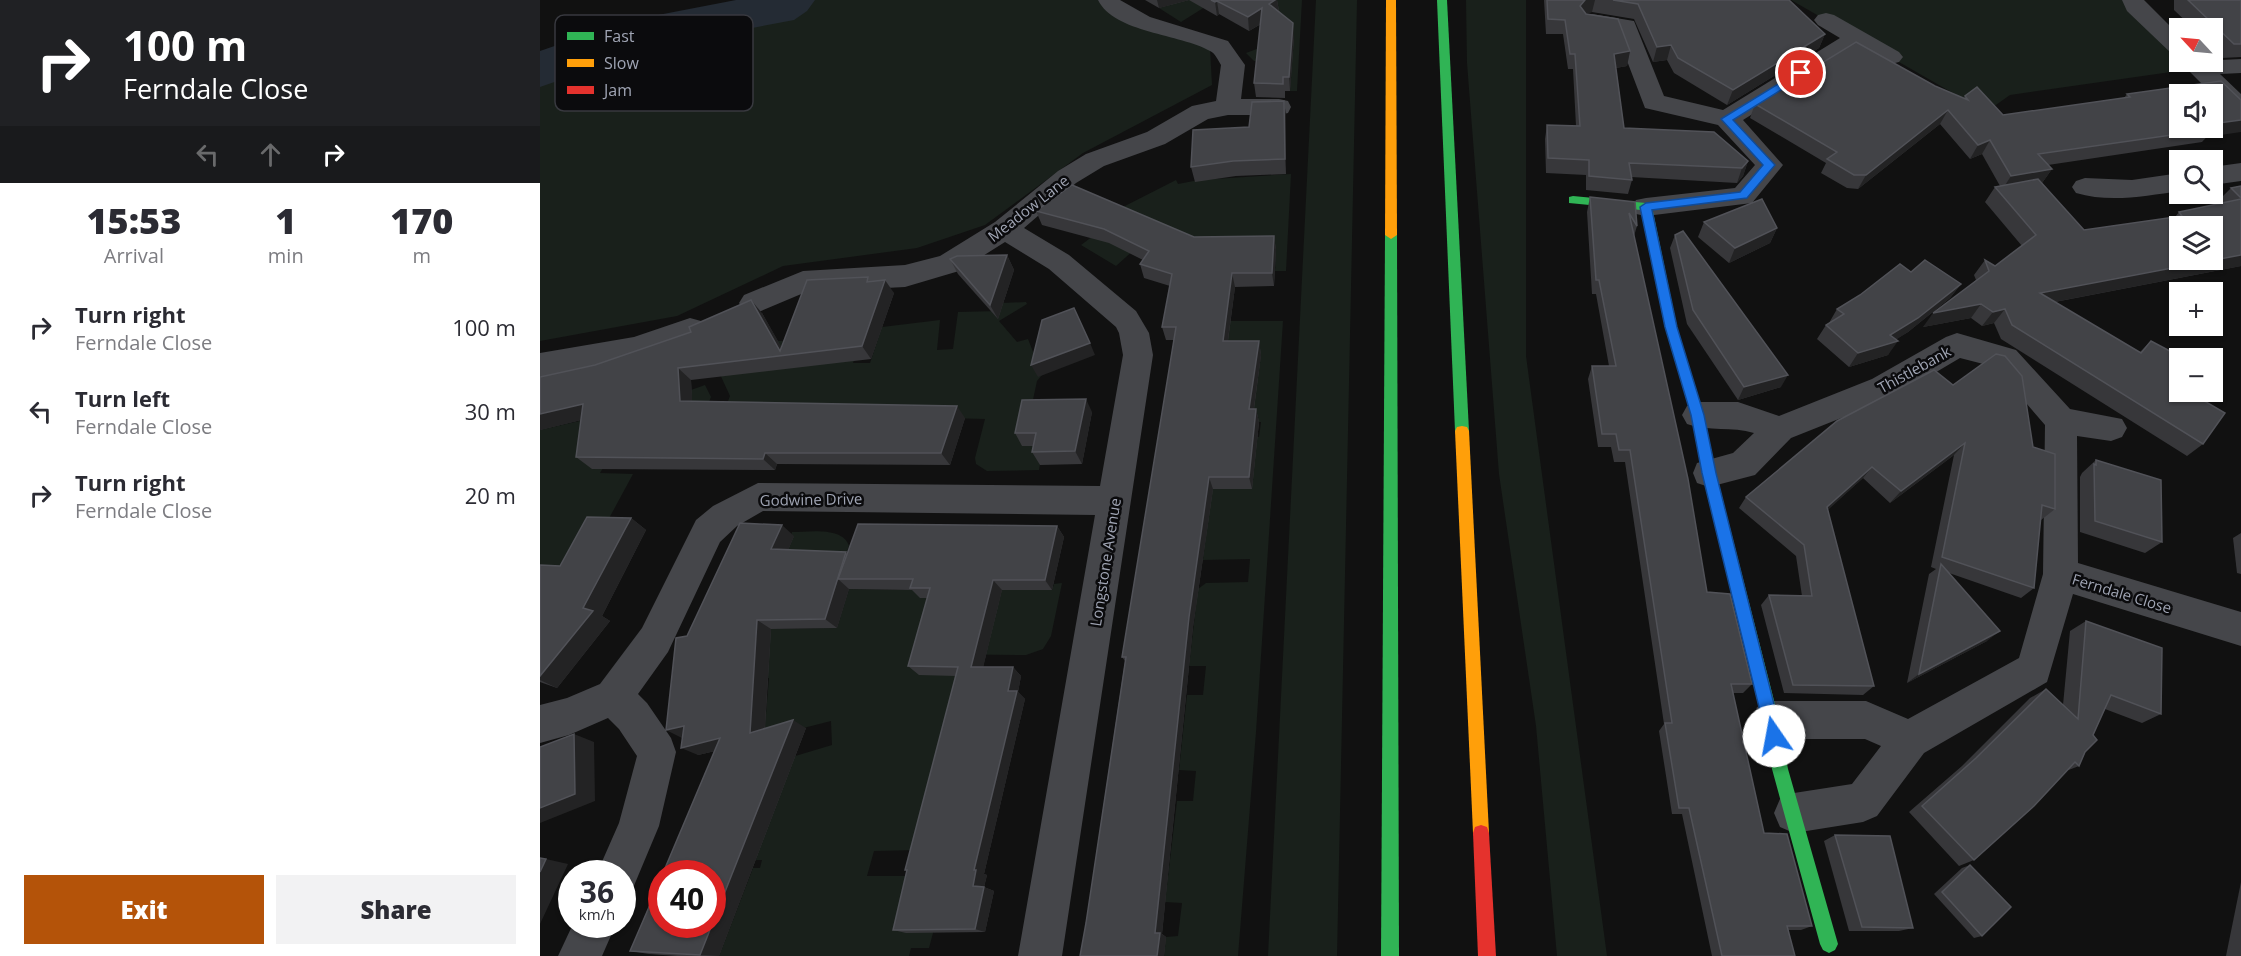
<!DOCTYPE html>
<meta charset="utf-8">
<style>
body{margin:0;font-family:"Open Sans",sans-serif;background:#f2f2f3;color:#2b2b33;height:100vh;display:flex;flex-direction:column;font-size:22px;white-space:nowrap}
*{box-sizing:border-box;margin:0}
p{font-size:20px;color:#7c7c81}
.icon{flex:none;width:33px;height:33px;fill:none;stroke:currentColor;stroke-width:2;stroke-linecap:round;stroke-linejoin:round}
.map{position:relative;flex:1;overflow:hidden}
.sheet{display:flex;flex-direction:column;background:#fff;width:540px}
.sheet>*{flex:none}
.hud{background:#202124;color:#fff;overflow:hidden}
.needle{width:39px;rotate:296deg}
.buttons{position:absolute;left:1629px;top:18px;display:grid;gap:12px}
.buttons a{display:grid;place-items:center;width:54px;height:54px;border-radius:0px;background:#fff;box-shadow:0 2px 4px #0004;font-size:30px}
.speed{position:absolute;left:18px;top:860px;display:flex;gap:12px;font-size:30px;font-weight:700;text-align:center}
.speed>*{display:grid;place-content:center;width:78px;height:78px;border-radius:50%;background:#fff;box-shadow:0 2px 4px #0004;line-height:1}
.speed small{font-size:15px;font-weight:400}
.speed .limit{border:9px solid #d22;background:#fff;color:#111}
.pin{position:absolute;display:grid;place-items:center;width:51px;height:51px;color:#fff;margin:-26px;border:3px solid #fff;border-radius:50%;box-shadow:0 2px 6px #0007}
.me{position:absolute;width:66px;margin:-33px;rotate:348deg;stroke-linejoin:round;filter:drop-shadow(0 0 4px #0008)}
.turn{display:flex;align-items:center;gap:21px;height:126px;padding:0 24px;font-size:27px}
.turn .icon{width:78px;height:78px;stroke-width:2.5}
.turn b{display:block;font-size:42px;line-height:51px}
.lanes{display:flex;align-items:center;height:57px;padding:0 24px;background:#0003;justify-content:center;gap:30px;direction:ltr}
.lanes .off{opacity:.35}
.eta{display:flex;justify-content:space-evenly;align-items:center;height:102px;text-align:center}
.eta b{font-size:36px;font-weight:800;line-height:42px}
.cta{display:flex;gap:12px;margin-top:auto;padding:12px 24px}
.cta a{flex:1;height:69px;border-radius:0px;background:#b45309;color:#fff;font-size:24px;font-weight:800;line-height:69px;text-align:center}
.cta a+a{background:#f2f2f3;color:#2b2b33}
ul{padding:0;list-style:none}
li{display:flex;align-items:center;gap:18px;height:84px;padding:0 24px}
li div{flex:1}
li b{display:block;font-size:22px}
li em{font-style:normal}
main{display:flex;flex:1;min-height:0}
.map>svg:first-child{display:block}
.green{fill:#19201b}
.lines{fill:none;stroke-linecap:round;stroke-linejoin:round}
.river{fill:#242b34;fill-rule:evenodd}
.street{fill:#45464a;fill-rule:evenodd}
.fast{fill:#30b455;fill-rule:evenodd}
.slow{fill:#ff9f0a;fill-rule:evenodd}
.jam{fill:#e5322d;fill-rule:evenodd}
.wall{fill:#37373a}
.shaded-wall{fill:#232324}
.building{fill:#424347;stroke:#515258;stroke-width:1.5;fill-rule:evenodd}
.route{fill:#1a73e8;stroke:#114b97;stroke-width:1.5}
.labels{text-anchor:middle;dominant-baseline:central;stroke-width:5;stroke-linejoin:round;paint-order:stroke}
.street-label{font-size:15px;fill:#a0a5b4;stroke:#0b0b0d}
.key{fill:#0b0b0d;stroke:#38393f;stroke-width:1.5}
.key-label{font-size:16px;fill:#a0a5b4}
</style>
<main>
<section class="sheet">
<div class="hud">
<div class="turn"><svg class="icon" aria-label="right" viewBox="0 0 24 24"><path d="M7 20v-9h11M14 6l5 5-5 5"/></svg><div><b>100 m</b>Ferndale Close</div></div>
<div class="lanes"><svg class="icon off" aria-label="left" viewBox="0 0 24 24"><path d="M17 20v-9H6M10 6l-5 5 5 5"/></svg><svg class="icon off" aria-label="ahead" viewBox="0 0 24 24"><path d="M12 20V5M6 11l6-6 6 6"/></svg><svg class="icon" aria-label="right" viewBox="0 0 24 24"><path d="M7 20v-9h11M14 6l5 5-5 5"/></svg></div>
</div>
<div class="eta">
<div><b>15:53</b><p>Arrival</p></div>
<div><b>1</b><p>min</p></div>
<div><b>170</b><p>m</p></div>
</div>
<ul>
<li><svg class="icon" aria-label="right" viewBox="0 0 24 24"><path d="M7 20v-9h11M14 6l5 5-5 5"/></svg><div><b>Turn right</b><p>Ferndale Close</p></div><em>100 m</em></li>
<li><svg class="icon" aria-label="left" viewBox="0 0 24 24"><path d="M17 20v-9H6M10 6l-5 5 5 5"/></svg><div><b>Turn left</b><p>Ferndale Close</p></div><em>30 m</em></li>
<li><svg class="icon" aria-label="right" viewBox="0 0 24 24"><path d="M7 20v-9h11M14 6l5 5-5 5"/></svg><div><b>Turn right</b><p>Ferndale Close</p></div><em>20 m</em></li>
</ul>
<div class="cta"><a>Exit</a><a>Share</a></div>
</section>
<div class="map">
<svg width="1701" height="956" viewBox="0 0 1701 956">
<rect width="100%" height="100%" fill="#111"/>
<!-- green -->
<g class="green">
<path d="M249 0H562L670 48 672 85 543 153 445 225 377 248 243 266 137 316 0 341V70L106 32 235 9Z"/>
<path d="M633 0H676L641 22 619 8 630 5Z"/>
<path d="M714 0H762L757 91H750L752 61H714L706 53 730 44Z"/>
<path d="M776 0H817L797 956H728Z"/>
<path d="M926 0H986V356L1067 956H1017L996 726 959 474 927 63Z"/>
<path d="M1251 0H1593L1639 49 1640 62H1652L1659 68 1470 95 1446 112Z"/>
<path d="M751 174 746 271H735L736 250 614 232 576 266 541 245 572 222 583 207 636 180 638 184 659 180Z"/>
<path d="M486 302 487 304 459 321 477 342 488 339 502 375 497 381 483 446H503L499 470 447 471 436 464 435 458 445 419 371 417 180 422 190 396 178 370 238 341H243L238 358 323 334 313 363H330L342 327 400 320 397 350 413 349 418 312 459 311 462 303Z"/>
<path d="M690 321H743L716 732 698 956H624L626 937 638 936 642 903 625 902 637 801H653L656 771 639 770 647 695H663L666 666H649L658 589 666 583 708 582 710 559 663 560 672 489 712 488 679 437H719L721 422H678L717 380 721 355 686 354Z"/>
<path d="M165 385 171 397 160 423 69 457 60 473 93 474 40 572 0 576V430L57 417 77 416Z"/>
<path d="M252 532C268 532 303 526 309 546L288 596 244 560Z"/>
<path d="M522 583 511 636 503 649 486 655 384 654 428 676 378 850 334 851 327 876H379L393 933 389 948H371L369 956H179L213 868H220L222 860H216L222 766 292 745 291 721 224 738 229 678 222 679 225 629 297 628 309 589 383 590 419 598 459 602 462 590H512L514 584Z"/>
</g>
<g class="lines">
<!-- river -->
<path class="river" d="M196 0H275L267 11 254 20 118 46 0 87V51L87 21Z"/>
<!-- street -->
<g class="street">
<path d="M558 0H580L610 17 688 41 705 65 701 99H739L748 101 751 107 748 113 739 115H688L668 119 625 144 564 166 536 183 484 228 529 255 596 311 609 333 613 355 522 956H478L555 515 223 511 197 526 180 542 128 652 98 694 107 703 131 738 136 752 119 826 93 888 82 892V873H57L79 823 97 756 79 729 68 718 29 735 0 743V705L27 698 60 684 102 628 156 520 173 506 218 483 560 486 583 355 579 333 576 327 509 269 465 242 419 271 365 287 266 292 214 314 204 311 199 303 204 295 263 271 365 265 400 256 455 222 518 171 546 154 607 132 652 106 676 101 681 65C678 60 675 53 670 51 641 34 574 33 558 0Z"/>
<path d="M1582 0H1604L1640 36V56L1632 54 1587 11Z"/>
<path d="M1286 13 1294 15 1359 52 1363 57 1359 62 1351 64 1317 48 1203 120 1243 165 1212 203 1106 216 1096 214 1092 207 1096 200 1106 198 1195 188 1215 165 1178 125 1105 108 1076 32 1044 26 1040 21 1044 16 1052 14 1094 21 1124 96 1183 110 1300 38 1278 25 1274 20 1278 15Z"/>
<path d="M1701 59V73L1680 74 1701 94V116L1692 114 1640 62Z"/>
<path d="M1701 163V181L1672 185V167Z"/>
<path d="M1640 173V191C1606 196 1569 203 1536 193L1532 187 1536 181 1545 178 1592 180Z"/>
<path d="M150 318 161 321 165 329 161 337 113 355 76 364 0 377V353L94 337Z"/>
<path d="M1417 333 1476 350 1530 409 1582 419 1587 428 1582 437 1571 441 1537 436 1538 563 1701 612V646L1533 594 1507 682 1384 753 1337 816 1323 822 1254 833 1240 827 1234 813 1240 799 1254 793 1312 784 1341 746 1325 739H1231L1217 733 1212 720 1217 707 1231 701H1326L1368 719 1479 658 1503 574 1505 425 1455 367 1420 358 1354 397 1251 438 1215 475 1169 487 1157 483 1153 473 1157 463 1193 453 1214 433C1192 426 1169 432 1147 424L1142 415 1147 406 1158 402H1198L1239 416 1332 379 1406 337Z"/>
<path d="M33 924H76L62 956H18Z"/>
</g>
<!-- fast -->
<g class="fast">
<path d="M897 0H907L929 431 927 435H917L915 431Z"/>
<path d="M1033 196 1106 203 1112 207 1137 327 1164 415 1176 473 1239 720 1248 769 1298 944 1295 950 1289 953 1283 950 1280 944 1232 769 1223 720 1162 473 1152 415 1125 327 1101 210 1029 203V197Z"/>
<path d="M851 231 857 235 859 956H841L845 235Z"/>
</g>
<!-- slow -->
<g class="slow">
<path d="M846 0H856L857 235 851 239 845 235Z"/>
<path d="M922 426 927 427 929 431 949 833 947 839 941 841 935 839 933 833 915 431 917 427Z"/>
</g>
<!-- jam -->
<path class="jam" d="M941 825 947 827 949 833 956 956H938L933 833 935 827Z"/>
</g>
<!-- wall -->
<g class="wall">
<path d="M605 0H737L739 11 754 37 750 91H745V98L716 97 714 83 721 24 709 31 679 14 677 16 649 0 619 8Z"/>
<path d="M1004 0H1249L1285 34 1279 48 1187 105 1134 73 1127 60 1113 62 1094 19 1052 12 1046 13 1090 51 1087 66 1076 68 1084 128 1208 161 1203 176 1197 183 1091 177 1092 180 1088 194 1046 190V175L1006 173 1005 139 1007 125 1036 126 1033 69H1028L1023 34H1006Z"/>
<path d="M1634 0H1701V57L1682 58 1672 48V28H1653L1634 10Z"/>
<path d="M1395 86 1424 98 1425 96 1463 115 1584 98 1587 94 1701 100 1662 142 1508 165 1512 169 1502 183 1544 230 1635 217 1639 212 1679 204 1677 202 1691 188 1701 186V266L1515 302 1600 352 1611 341 1654 395 1663 444 1647 456 1461 339 1454 323 1442 326 1431 318 1383 327 1436 280 1434 275 1445 260 1455 266 1482 246 1445 202 1455 187 1460 186 1442 154 1430 159 1400 124 1318 189 1307 188 1281 173 1286 163 1210 118 1215 104Z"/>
<path d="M744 101 746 116V174L696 176 655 182 651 167 709 127Z"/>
<path d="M1050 197 1095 202 1097 226 1094 236 1167 592 1212 684 1203 693H1193L1224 833 1272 926 1261 930H1248L1255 956H1172L1142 814H1132L1119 731 1124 724 1085 462H1074L1071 447H1058L1048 379 1052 366H1069L1056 294H1052L1047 212Z"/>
<path d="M496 211 654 237 734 236 736 250 734 286 695 287 688 341H719L721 355 714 409H716L719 422 712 489H673L653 627 622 934 626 937 624 956H540L546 923 585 661 582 657 634 340H626L622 327 630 286 604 278 600 264 603 260 569 243 502 225Z"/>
<path d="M1164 222 1237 228 1230 243 1189 263 1158 237Z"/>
<path d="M1135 235 1241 387 1198 400 1147 324 1130 248Z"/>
<path d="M467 255 474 270 458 319 418 274 410 259Z"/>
<path d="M1371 272 1421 284 1410 298 1368 332 1356 339 1348 355 1309 367 1277 339 1286 325 1289 323 1297 309Z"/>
<path d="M331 281 354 293 331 359 151 380 152 402 425 418 410 465 237 464 235 470 52 469 36 457 41 420 0 430 55 365 222 313 241 347Z"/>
<path d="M552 412 542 464 500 465 492 452 494 446H482L475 433Z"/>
<path d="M1297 421 1493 447 1515 509 1501 520H1500L1494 588 1481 598 1409 573 1447 641 1367 683 1389 574 1396 569 1391 567 1414 455 1350 503 1323 478 1287 510 1334 686 1323 695 1244 693 1221 605 1229 595 1262 596 1256 556 1199 508 1206 497Z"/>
<path d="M1556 460 1622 542 1605 553 1540 532V477L1542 473Z"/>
<path d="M91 518 106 530 62 616 70 621 17 688 0 682V565L20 566Z"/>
<path d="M517 526 524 537 512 590H462L443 667H473L481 676 478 692 485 699 444 874 447 875 444 887 454 891 445 932 366 933 353 930 367 871 365 870 416 676 379 675 368 666 387 598H380L372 590 309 589 297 628 231 629 225 728H266L179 956H137L109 954 90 951 175 751 158 755 142 738 147 636 254 536 248 550 307 553Z"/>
<path d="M1701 533V574L1697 573 1693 538Z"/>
<path d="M1546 621 1621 714 1602 723 1565 709 1539 766 1526 771 1434 860 1419 866 1369 812 1422 766 1490 698 1506 689 1523 705 1530 631Z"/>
<path d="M1295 835 1373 928 1359 931H1309L1284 841Z"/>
<path d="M1430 865 1442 936 1434 938 1394 894 1422 868Z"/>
<path d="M1701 882V956H1686Z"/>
</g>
<!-- shaded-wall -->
<g class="shaded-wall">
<path d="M617 0H649L619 8Z"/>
<path d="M735 0H737L739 12 729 4Z"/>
<path d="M1045 0H1055L1052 12 1042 15 1040 6Z"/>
<path d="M677 1 679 14 677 16 675 2Z"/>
<path d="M722 8 724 22 709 31 708 17Z"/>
<path d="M753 23 754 37 750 91 749 77Z"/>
<path d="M1285 34 1279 48 1187 105 1193 90Z"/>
<path d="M1131 45 1127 60 1113 62 1117 47Z"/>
<path d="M1090 51 1087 66 1070 69 1074 54Z"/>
<path d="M744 101 746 116V174L745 159Z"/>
<path d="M1408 110 1400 124 1318 189 1326 175Z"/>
<path d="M1701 120V132L1667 137 1674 129 1672 128V124Z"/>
<path d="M1450 140 1442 154 1430 159 1438 145Z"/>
<path d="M1208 161 1203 176 1197 183 1202 168Z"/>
<path d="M1512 169 1502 183 1462 190 1471 176Z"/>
<path d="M1237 228 1230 243 1189 263 1195 248Z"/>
<path d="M734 236 736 250 734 286 732 273Z"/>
<path d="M467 255 474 270 458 319 450 305Z"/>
<path d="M1701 255V266L1488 307 1500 293Z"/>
<path d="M692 273 695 287 686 354 683 341Z"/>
<path d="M345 280 354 293 331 359 322 346Z"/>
<path d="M1421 284 1410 298 1368 332 1351 343 1358 341 1348 355 1309 367 1318 353 1350 335Z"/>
<path d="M211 300 222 313 246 355 240 351Z"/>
<path d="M1441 304 1431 318 1383 327 1393 313Z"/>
<path d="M1465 309 1454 323 1442 326 1453 312Z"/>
<path d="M719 341 721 355 712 422 709 409Z"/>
<path d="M550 343 555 355 498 377 491 365Z"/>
<path d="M138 368 151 380 153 414 140 401Z"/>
<path d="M1248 375 1241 387 1198 400 1204 387Z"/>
<path d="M546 399 552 412 542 464 535 451Z"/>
<path d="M43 404 58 416 0 430V414Z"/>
<path d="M417 406 425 418 410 465 401 453Z"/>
<path d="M716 409 719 422 712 489 709 477Z"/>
<path d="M1425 443 1414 455 1350 503 1361 491Z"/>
<path d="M225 453 237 464 235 470 223 459Z"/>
<path d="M1332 467 1323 478 1278 519 1287 507Z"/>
<path d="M669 477 673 489 653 627 622 934 626 937 624 956H617L615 933 649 617Z"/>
<path d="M91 518 106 530 62 616 70 621 17 688 0 680V676L43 608Z"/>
<path d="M242 525 254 536 244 560 231 549Z"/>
<path d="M517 526 524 537 512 590 505 580Z"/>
<path d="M298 579 309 589 297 628 285 619Z"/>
<path d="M453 580 462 590 441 676 431 667Z"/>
<path d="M217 620 231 629 224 740 210 733Z"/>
<path d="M1460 631 1447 641 1367 683 1379 674Z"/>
<path d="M473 667 481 676 478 692 485 699 444 874 447 875 444 887 454 891 445 932 435 929 433 886 434 870Z"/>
<path d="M253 720 266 728 179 956 160 955Z"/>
<path d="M144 726 160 734 142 738 126 730Z"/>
<path d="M34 734 54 742 55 801 0 823V808Z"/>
<path d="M180 738 196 746 158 755 141 748Z"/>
<path d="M6 859 28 864 0 924V872Z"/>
</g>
<!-- building -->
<g class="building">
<path d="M671 0H735L729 4 753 23 749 77H743V84L714 83 722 8 708 17 677 1 675 2Z"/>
<path d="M1007 0H1045L1040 6 1046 14 1078 19 1090 51 1074 54 1084 128 1174 132 1208 161 1202 168 1089 163 1092 180 1049 176V160L1008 158 1007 125 1040 126 1035 54H1030L1025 20 1008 19Z"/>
<path d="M1073 0H1249L1285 34 1193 90 1138 58 1131 45 1117 47 1098 4Z"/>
<path d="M1648 0H1701V44H1694Z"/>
<path d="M1316 42 1395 86 1428 100 1425 96 1437 87 1463 115 1590 97 1587 94 1681 81 1701 100V120L1672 124V94H1640V128L1672 127 1674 129 1498 154 1512 169 1471 176 1450 140 1438 145 1408 110 1326 175H1314L1287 159 1297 152 1215 104Z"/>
<path d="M744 101 745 159 693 161 651 167 653 130 709 127 712 102Z"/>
<path d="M1498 179 1544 230 1642 216 1639 212 1701 199V255L1500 293 1601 353 1611 341 1643 358H1640V392H1656L1654 395 1685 413 1663 444 1472 325 1465 309 1453 312 1441 304 1393 313 1449 271 1445 260 1455 266 1496 235 1455 187ZM1640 226H1672V260H1640Z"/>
<path d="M532 185 654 237 734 236 732 273H692L683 341H719L709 409H716L709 477H669L649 617 615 933H620L617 956H540L546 923 586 657H582L636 327H622L632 274 600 264 609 251 564 229 496 211Z"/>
<path d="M1701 186V198L1691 188Z"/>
<path d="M1050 197 1095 202 1097 226 1089 213 1148 479 1167 592 1190 594 1212 684H1191L1224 833 1247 834 1272 926H1247L1255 956H1182L1149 808H1139L1125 723H1132L1090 450H1079L1076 434H1062L1052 366H1076L1059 280H1056Z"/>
<path d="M1222 199 1237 228 1195 248 1164 222Z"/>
<path d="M1143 231 1248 375 1204 387 1153 310 1135 235Z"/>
<path d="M467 255 450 305 410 259 417 256Z"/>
<path d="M1385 260 1421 284 1378 318 1350 335 1358 341 1318 353 1286 325 1304 314 1297 309 1320 295 1360 264 1371 272Z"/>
<path d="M328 277 327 282 345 280 322 346 138 368 140 401 417 406 401 453H225L223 459 36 457 43 404 0 414V377L55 365 151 332 149 327 211 300 240 351 267 280Z"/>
<path d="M534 308 550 343 491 365 502 320Z"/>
<path d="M1456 354 1465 356 1482 376 1493 447 1515 454V509L1502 505 1494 588 1402 557 1425 443 1361 491 1332 467 1287 507 1334 686 1253 685 1229 595 1272 596 1264 545 1206 497 1297 421 1394 370 1413 385Z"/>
<path d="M546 399 535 451 492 452 496 433H475L482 400Z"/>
<path d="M1556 460 1621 480 1622 542 1555 521 1554 464 1556 465Z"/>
<path d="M47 517 91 518 43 608 53 611 0 676V565L20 566Z"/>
<path d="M200 523 242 525 231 549 306 552 285 619 217 620 210 733 253 720 160 955 90 951 122 877V924H172V873H123L180 738 141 748 144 726 126 730 136 638 147 636Z"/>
<path d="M318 524 517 526 505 580H453L431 667H473L468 691H477L434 870H436L433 886 444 887 435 929 353 930 367 870H365L418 667 368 666 390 588H370L373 579H298Z"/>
<path d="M1401 564 1460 631 1379 674Z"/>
<path d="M1546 621 1622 648 1621 714 1571 695 1553 735 1557 740 1545 752 1539 766 1535 762 1494 806 1434 860 1382 806 1436 758 1506 689 1538 719Z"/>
<path d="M34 734 35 794 0 808V747Z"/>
<path d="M1295 835 1350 836 1373 928 1322 927Z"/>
<path d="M0 858 6 859 0 872Z"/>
<path d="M1430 865 1471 907 1442 936 1402 892Z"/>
</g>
<!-- route -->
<path class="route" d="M1261 70 1266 73 1265 75 1193 120 1235 165 1207 198 1112 210 1137 327 1164 415 1176 473 1242 736 1240 742 1234 744 1228 742 1226 736 1162 473 1151 415 1125 327 1100 207 1106 203 1200 192 1223 165 1181 119Z"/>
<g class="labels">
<!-- street labels -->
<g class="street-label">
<text transform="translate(488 208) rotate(-38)">Meadow Lane</text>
<text transform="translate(1374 369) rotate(-29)">Thistlebank</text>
<text transform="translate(271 499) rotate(-1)">Godwine Drive</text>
<text transform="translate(565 562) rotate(-81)">Longstone Avenue</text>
<text transform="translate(1582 593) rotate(17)">Ferndale Close</text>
</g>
</g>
<!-- legend -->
<rect x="15" y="15" width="198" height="96" rx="9" class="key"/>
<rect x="27" y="32" width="27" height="8" fill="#30b455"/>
<rect x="27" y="59" width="27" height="8" fill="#ff9f0a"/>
<rect x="27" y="86" width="27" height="8" fill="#e5322d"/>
<g class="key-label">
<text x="64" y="42">Fast</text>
<text x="64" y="69">Slow</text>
<text x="64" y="96">Jam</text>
</g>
</svg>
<div class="buttons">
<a><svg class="needle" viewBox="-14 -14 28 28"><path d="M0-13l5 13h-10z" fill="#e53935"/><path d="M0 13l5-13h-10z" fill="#7c7c81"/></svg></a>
<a><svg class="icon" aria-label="sound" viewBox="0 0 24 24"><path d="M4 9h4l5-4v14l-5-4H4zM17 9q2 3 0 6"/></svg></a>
<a><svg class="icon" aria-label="search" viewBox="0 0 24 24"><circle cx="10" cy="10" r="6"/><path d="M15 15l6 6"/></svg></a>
<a><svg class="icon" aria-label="layers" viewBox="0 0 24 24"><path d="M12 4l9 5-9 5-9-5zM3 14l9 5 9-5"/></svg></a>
<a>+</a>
<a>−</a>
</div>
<div class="speed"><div>36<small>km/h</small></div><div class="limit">40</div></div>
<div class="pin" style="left:1261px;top:73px;background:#d93025"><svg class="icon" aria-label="arrive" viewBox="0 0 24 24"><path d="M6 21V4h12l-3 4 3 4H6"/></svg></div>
<svg class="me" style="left:1234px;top:736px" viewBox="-20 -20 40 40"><circle r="19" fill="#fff"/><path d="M0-13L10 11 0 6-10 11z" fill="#1a73e8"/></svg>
</div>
</main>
